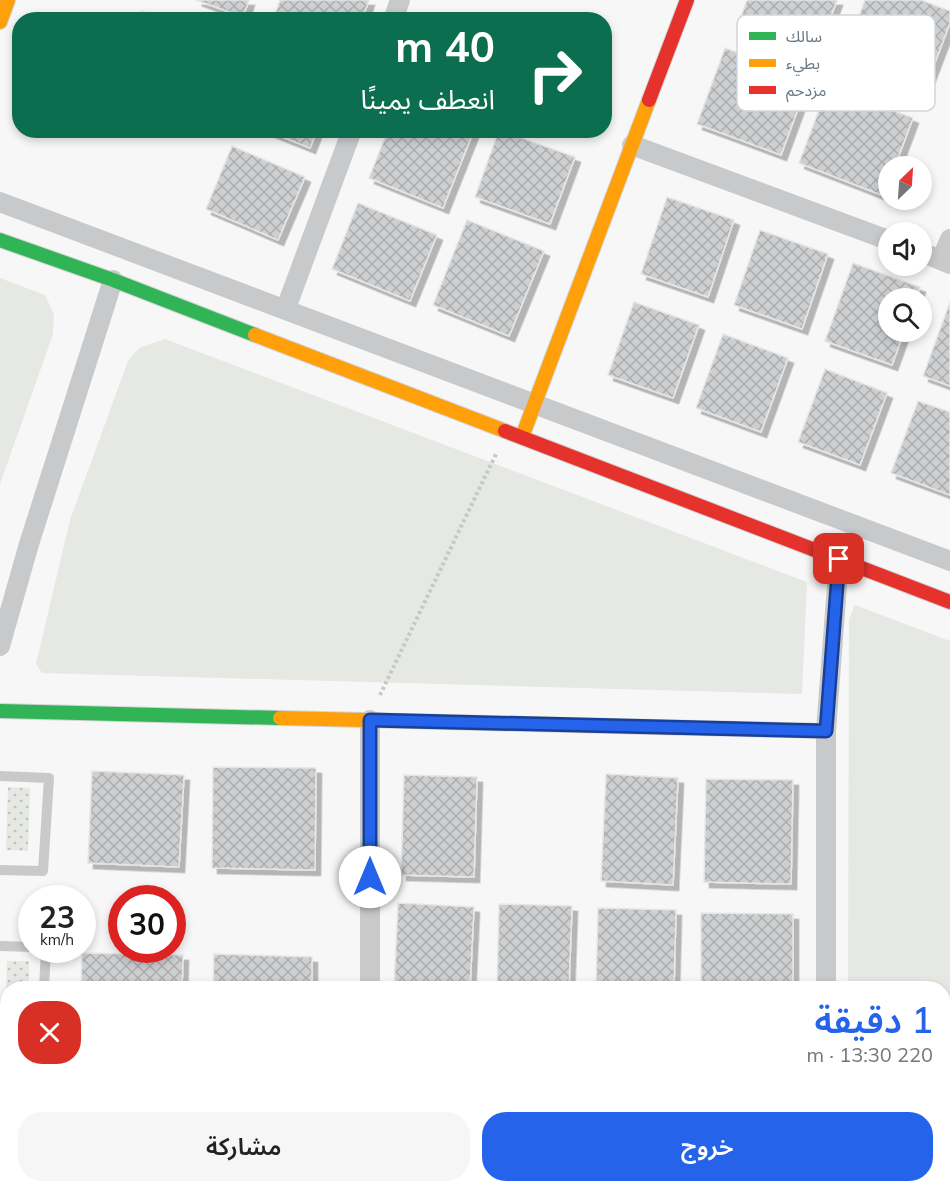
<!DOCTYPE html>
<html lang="ar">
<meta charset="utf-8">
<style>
body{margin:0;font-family:Mulish,"Noto Sans Arabic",sans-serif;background:#f6f6f6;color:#222;direction:rtl;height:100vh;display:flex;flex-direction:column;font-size:22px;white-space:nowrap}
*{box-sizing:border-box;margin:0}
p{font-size:20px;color:#767676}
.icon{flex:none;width:33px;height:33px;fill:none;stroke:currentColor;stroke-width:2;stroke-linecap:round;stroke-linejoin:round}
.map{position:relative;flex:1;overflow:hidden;direction:ltr}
.drawer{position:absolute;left:0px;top:981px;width:951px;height:212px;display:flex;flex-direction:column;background:#fff;border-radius:24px 24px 0 0;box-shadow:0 3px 9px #0003;direction:rtl}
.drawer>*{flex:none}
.hud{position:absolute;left:12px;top:12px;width:600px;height:126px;border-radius:24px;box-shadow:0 3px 9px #0003;direction:rtl;background:#0b6e4f;color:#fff;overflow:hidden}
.needle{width:39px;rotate:25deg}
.controls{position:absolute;left:878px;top:156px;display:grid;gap:12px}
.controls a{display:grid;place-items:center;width:54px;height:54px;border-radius:50%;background:#fff;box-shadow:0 3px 9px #0003;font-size:30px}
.speed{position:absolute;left:18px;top:885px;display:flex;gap:12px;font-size:30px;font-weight:700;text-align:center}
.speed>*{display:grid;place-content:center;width:78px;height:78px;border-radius:50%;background:#fff;box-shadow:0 3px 9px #0003;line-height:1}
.speed small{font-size:15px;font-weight:400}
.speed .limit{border:9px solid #d22;background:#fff;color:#111}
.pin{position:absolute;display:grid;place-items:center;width:51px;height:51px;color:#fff;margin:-26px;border-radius:12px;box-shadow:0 3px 9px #0006}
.me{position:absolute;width:66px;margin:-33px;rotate:0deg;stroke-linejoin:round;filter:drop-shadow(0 0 4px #0008)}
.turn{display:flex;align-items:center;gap:21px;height:126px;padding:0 18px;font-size:27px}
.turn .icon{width:78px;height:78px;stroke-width:2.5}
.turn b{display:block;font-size:42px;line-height:51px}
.round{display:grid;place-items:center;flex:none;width:63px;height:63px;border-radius:24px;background:#f6f6f6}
.head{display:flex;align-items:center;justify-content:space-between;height:102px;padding:0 18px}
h1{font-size:36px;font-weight:600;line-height:45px;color:#2563eb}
.action{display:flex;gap:12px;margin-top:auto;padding:12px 18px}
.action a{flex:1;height:69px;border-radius:24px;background:#2563eb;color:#fff;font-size:24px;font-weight:600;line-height:69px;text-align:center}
.action a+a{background:#f6f6f6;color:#222}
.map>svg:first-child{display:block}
.grass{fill:url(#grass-dots)}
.park{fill:#e6e8e4}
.building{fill:url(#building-cross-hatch);stroke:#e6e6e6;stroke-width:1.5;filter:url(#shadow)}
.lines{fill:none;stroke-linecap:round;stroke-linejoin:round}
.fast-casing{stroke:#d3d4d5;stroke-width:16}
.slow-casing{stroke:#d3d4d5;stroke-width:16}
.jam-casing{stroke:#d3d4d5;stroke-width:16}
.path{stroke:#c6c7c8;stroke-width:4;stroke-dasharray:3 3;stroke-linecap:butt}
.lane{stroke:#c8c9ca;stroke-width:10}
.street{stroke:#c8c9ca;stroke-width:20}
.fast{stroke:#30b455;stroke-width:14}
.slow{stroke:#ff9f0a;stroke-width:14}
.jam{stroke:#e5322d;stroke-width:14}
.route-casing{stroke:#184099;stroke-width:15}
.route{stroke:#2563eb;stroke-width:10}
.key{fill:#fff;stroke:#d2d6da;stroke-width:1.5}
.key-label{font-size:16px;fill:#6a7884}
</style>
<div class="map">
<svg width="950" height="1192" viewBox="0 0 950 1192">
<defs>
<pattern id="grass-dots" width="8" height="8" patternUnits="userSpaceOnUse" patternTransform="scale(1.5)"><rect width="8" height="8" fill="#e6e8e4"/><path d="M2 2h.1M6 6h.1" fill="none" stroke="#bec1be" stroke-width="1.8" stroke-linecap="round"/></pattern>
<pattern id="building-cross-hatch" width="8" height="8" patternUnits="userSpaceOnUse" patternTransform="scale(1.5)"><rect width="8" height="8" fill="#cecfd0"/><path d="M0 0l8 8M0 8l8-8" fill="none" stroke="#abadae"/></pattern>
<filter id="shadow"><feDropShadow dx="5.5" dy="5.5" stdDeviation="0" flood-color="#0004"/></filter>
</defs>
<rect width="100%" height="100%" fill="#f7f7f7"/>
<!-- grass -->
<g class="grass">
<path d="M8 787 30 788 28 851 6 850Z"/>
<path d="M7 961H29V988H6Z"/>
</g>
<!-- park -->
<g class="park">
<path d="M0 278 45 295 54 315 53 334 0 484Z"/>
<path d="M165 339 807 582 802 694 42 673 36 664 70 520 128 361 139 348Z"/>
<path d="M855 605 950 641V1192H850V1185H944V988H848L849 620Z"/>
</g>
<!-- building -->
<g class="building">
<path d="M196 0H249L243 17Z"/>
<path d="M280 0H369L362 20H273Z"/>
<path d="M747 0H837L818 52 739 22Z"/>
<path d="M865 0H921L950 11V23L925 89 843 58Z"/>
<path d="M142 11 164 20H139Z"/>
<path d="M725 48 809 79 781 155 697 124Z"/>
<path d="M828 86 913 118 895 166H888V185L884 196 799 163Z"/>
<path d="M265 130H317L310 148Z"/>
<path d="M388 130H474L443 208 369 178Z"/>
<path d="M499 130 575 157 550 224 475 197Z"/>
<path d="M232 146 305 177 278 240 206 209Z"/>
<path d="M667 197 734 220 708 297 641 274Z"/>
<path d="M358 203 437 235 410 301 332 269Z"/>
<path d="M467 220 544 251 509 336 433 305Z"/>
<path d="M760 230 828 254 802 329 734 305Z"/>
<path d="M853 263 920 287 916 298H888V332H904L892 365 825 341Z"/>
<path d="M634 302 699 325 673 398 608 375Z"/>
<path d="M950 302V386L923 376Z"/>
<path d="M723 334 788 358 761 432 696 408Z"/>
<path d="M825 369 887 393 860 465 798 442Z"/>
<path d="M918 401 950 412V495L891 473Z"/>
<path d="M213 767 316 768 315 870 212 868Z"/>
<path d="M92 771 184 775 179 867 88 863Z"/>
<path d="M606 774 678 778 673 885 601 881Z"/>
<path d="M404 775 477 777 474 877 401 875Z"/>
<path d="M706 779 793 780 791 884 704 882Z"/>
<path d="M398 903 474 907 470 988H394Z"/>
<path d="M499 904 572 906 569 988H497Z"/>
<path d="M598 908 676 910 674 988H596Z"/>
<path d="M701 913 793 914V988H701Z"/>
<path d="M82 953 183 955 182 988H81Z"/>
<path d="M214 954 312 957V988H213Z"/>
<path d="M315 1185H333V1190L315 1191Z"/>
<rect x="602" y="1185" width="61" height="7"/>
</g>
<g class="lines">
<defs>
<g id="fast">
<path d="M0 240 113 280 255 335"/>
<path d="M0 711 280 718"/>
</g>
<g id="slow">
<path d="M0 22 8 0"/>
<path d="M255 335 505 431"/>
<path d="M522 437 649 100"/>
<path d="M280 718 654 727"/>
</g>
<g id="jam">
<path d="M649 100 687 0"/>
<path d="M505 431 950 602"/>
<path d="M654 727 826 731"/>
</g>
</defs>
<!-- fast casing -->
<use href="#fast" class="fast-casing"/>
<!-- slow casing -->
<use href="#slow" class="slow-casing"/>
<!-- jam casing -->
<use href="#jam" class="jam-casing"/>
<!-- path -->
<g class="path">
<path d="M380 695 496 454"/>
<path d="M586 1192V1185"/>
</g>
<!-- lane -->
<g class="lane">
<path d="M0 776 49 778 43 871 0 870"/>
<path d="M0 946 32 947"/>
<path d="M44 988 46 950"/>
<path d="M0 1007H8"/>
<path d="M0 1076 8 1077"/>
<path d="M0 1132H8"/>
</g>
<!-- street -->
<g class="street">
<path d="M393 20 400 0"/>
<path d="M632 145 888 240"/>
<path d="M0 202 950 561"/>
<path d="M921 252 950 264"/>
<path d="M941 260 950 239"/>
<path d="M286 308 352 130"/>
<path d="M0 646 29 544 113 280"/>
<path d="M370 988V720"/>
<path d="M826 988V731L839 559"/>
<path d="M363 1192V1185"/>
<path d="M550 1192V1185"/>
<path d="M826 1192V1185"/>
</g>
<!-- fast -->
<use href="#fast" class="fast"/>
<!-- slow -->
<use href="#slow" class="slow"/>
<!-- jam -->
<use href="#jam" class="jam"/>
</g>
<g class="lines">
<defs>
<path id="route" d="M370 877V720L826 731 839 559"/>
</defs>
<!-- route casing -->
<use href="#route" class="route-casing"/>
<!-- route -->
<use href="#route" class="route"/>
</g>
<!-- legend -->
<rect x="737" y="15" width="198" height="96" rx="9" class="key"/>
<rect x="749" y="32" width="27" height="8" fill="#30b455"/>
<rect x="749" y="59" width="27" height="8" fill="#ff9f0a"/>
<rect x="749" y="86" width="27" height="8" fill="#e5322d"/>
<g class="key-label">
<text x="786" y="42">سالك</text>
<text x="786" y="69">بطيء</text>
<text x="786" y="96">مزدحم</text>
</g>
</svg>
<div class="controls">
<a><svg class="needle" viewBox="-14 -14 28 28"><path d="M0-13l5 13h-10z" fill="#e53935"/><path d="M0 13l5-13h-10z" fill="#767676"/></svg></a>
<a><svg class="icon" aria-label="sound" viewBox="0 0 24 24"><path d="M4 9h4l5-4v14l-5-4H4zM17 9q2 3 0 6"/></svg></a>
<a><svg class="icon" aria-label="search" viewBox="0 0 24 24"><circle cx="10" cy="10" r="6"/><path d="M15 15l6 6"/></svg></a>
</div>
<div class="speed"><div>23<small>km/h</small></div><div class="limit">30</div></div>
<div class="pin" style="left:839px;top:559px;background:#d93025"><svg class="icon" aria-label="arrive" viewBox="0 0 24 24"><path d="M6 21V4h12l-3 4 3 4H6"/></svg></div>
<svg class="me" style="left:370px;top:877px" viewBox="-20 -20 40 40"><circle r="19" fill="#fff"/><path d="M0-13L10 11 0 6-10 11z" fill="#2563eb"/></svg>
<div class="hud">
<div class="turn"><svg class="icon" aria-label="right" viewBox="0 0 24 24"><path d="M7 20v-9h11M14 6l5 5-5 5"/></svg><div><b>40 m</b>انعطف يمينًا</div></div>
</div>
<section class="drawer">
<div class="head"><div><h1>1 دقيقة</h1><p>220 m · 13:30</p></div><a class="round" style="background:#d93025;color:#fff"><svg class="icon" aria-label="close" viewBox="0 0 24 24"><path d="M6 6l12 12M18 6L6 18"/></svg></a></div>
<div class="action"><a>خروج</a><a>مشاركة</a></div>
</section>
</div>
